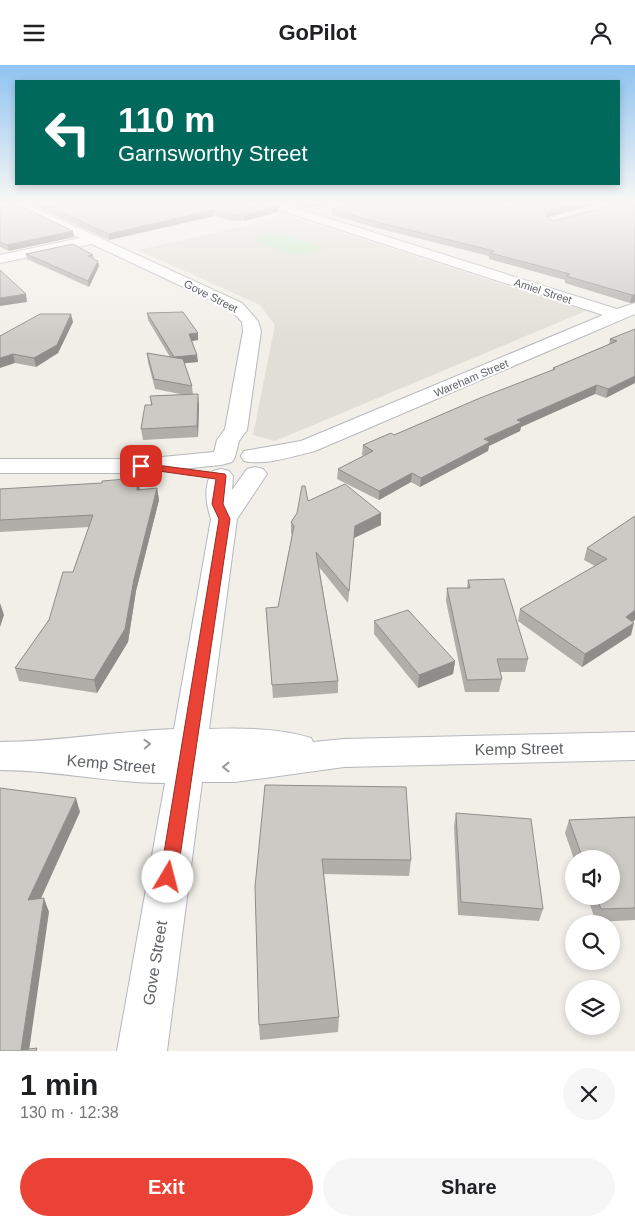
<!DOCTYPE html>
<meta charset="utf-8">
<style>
body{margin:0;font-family:Helvetica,sans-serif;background:#f6f6f6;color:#202124;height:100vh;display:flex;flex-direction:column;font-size:19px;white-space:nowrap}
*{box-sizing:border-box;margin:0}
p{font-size:16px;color:#757577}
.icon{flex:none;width:28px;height:28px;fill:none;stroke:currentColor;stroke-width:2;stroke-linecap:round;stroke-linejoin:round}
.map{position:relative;height:986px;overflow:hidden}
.panel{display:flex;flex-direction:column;background:#fff;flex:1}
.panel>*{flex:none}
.guide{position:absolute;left:15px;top:15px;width:605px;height:105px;border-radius:0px;box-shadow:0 2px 8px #0003;background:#00695c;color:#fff;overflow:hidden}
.tools{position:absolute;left:565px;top:785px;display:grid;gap:10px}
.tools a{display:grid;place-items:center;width:55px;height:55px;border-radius:50%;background:#fff;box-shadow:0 2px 8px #0003;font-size:25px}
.pin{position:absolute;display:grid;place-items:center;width:42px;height:42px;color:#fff;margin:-21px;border-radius:10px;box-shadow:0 2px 8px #0006}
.me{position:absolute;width:55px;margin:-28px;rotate:8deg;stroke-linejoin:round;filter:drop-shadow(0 0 4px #0008)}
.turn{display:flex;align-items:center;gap:18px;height:105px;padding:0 20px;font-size:22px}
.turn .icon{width:65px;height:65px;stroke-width:2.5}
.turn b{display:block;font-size:35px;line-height:42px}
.round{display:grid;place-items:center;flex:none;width:52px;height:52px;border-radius:26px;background:#f6f6f6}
.head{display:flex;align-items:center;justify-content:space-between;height:85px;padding:0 20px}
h1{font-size:30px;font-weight:700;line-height:38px}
.action{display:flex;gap:10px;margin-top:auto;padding:10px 20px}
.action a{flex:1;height:58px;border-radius:30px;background:#ea4335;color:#fff;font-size:20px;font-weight:700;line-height:58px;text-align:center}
.action a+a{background:#f6f6f6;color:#202124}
header{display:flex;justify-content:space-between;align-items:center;height:65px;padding:0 20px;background:#fff;font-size:22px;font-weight:700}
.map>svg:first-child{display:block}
.education{fill:#e1ded6}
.green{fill:#c5e8c5}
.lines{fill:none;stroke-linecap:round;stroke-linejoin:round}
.minor-casing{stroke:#b5b8bc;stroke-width:2}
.minor{fill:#fff;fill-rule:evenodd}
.wall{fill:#afaea9}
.shaded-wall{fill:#8f8d8a}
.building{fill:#cccac5;stroke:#8f8d8a}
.oneway{stroke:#979a9d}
.route{fill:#ea4335;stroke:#982c22}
.labels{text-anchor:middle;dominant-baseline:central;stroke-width:4;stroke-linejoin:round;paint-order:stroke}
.far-street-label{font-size:11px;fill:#5f6368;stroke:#fff}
.near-street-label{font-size:16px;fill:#5f6368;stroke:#fff}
</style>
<header><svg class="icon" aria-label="menu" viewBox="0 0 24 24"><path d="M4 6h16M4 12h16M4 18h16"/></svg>GoPilot<svg class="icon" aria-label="person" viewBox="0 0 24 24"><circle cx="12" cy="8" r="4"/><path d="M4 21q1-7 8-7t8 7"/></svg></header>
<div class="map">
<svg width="635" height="986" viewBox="0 0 635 986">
<rect width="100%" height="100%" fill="#f1efe8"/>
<!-- education -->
<path class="education" d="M290 151 586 246 275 376 253 370 275 260 260 240 138 185Z"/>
<!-- green -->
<path class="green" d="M278 168 322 183 295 190 251 174Z"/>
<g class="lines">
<defs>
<g id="minor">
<path d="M8 138H24L242 238 258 256 261 266 247 365 239 376 235 392 232 397 221 400 141 408H0V394H141L214 387 217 375 225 364 243 266 242 257 230 244 92 179 0 198V190L80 173Z"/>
<path d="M262 138H280L617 244 635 238V249L315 386C294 391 265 401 244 396L241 391 244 386 301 376 603 250 264 140Z"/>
<path d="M255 402 263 404 267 409 237 454 209 664C242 663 279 663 311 673L313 677 344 674 635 667V695L344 702 235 717H202L167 986H117L165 718C109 718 55 705 0 705V677C58 677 116 666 174 664L211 454C206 439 203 420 213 406L221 404 229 406 233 411 232 425 247 404Z"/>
</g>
</defs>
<!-- minor casing -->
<use href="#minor" class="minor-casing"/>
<!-- minor -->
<use href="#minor" class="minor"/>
</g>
<!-- wall -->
<g class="wall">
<path d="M0 138 73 166 74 172 9 186 0 182Z"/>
<path d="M29 138H270L278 147 244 156H233L214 151 109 175Z"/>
<path d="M288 138H335L309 143Z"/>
<path d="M622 138 635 237 630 238 565 218V215L489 194V191L377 163 332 150V144L549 152 548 153 553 156Z"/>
<path d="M26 189 93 190 94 194 99 201 89 222 27 194Z"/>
<path d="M147 248 198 268V275L192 276 198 297 184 298 192 321 193 330 199 340 198 372 143 375 141 364 151 340 150 331 185 330 155 324 148 297 147 288 170 292 148 255Z"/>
<path d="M73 257 58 288 36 302 15 298 0 271Z"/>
<path d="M635 264 606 333 595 329 521 362 520 366 489 381 488 386 420 422 411 417 379 435 337 414 338 404 364 391 362 390 363 380 394 370 553 305V303L609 279 610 274Z"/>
<path d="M157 423 159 435 136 526 128 577 97 628 19 616 15 603 49 555 73 507 89 462 0 467V424L140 425Z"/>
<path d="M308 436 381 448V460L354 473 348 538 319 502 338 616V628L273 633 267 555 278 542 292 470 291 468V457Z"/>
<path d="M635 451 632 556 631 570 582 602 518 556 520 544 595 501 584 495 587 483Z"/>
<path d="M468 515 528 594 525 607H500L502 614 499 627H465L446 536 447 523H467Z"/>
<path d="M374 556 455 596 453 609 418 623 374 569Z"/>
<path d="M265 720 411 795 409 811 324 809 339 952 338 967 260 975 259 960Z"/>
<path d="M456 748 543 844 539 856 458 850 454 761Z"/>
<path d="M635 752V855L596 857 587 831H611V794H574L565 768 569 755Z"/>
</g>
<!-- shaded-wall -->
<g class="shaded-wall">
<path d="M309 138H335L309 143Z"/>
<path d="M582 138H602L549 152 545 157 546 151 549 146Z"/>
<path d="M278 141V147L244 156V150Z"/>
<path d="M213 145 214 151 109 175V169Z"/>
<path d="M73 166 74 172 9 186 7 180Z"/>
<path d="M98 196 99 201 89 222 88 216Z"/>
<path d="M26 229 27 237 0 241V233Z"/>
<path d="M632 230H635V237L630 238Z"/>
<path d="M71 249 73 257 58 288 36 302 34 293Z"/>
<path d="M198 268V275L190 276 189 269Z"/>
<path d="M13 289 15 298 0 303V293Z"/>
<path d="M197 290 198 297 175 299 174 292Z"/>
<path d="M635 311V318L606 333 608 324Z"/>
<path d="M597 320 595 329 521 362 520 366 489 381 488 386 420 422 421 413 517 355Z"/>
<path d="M198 329 199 340 198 372 197 361Z"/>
<path d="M412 408 411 417 379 435V426Z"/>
<path d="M138 413 140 425H137Z"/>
<path d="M157 423 159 435 136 526 128 577 97 628 94 615 134 514Z"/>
<path d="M381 448V460L354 473 348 538 349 526 355 461Z"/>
<path d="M0 538 4 550 0 562Z"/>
<path d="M635 545V555L622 565 626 552Z"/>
<path d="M634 558 631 570 582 602 585 589Z"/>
<path d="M455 596 453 609 418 623 419 610Z"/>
<path d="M76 733 80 747 34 849 28 835Z"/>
<path d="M44 833 49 847 29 986 21 985Z"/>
</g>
<!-- building -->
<g class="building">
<path d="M0 138H14L73 166 7 180 0 177Z"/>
<path d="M40 138H270L278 141 244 150H233L213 145 109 169Z"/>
<path d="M358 138H582L549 146 546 151 553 156 622 138H635V230H632L566 211 570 209 490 188 494 186 377 157 332 144Z"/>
<path d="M73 179 93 190 88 191 98 196 88 216 26 189Z"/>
<path d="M0 205 26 229 0 233Z"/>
<path d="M183 247 198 268 189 269 197 290 174 292 147 248Z"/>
<path d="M40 249H71L57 280 34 293 13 289 0 293V271Z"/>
<path d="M635 264V311L608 324 597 320 517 355 522 357 484 374 490 377 421 413 412 408 379 426 338 404 373 386 363 380 391 368 394 370 480 333 555 304 553 303 617 276 610 274Z"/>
<path d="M147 288 183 294 192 321 154 314Z"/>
<path d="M198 329 197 361 141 364 145 340H152L150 331Z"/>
<path d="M138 413 137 425 157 423 134 514 125 564 94 615 15 603 49 555 63 507H73L93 450 0 455V424L102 418V416Z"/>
<path d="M345 419 381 448 355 461 349 526 316 487 338 616 272 620 266 543 278 542 294 461 291 457 297 448 302 421H305L308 436Z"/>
<path d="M635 451V545L626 552 634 558 585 589 520 544 607 494 587 483Z"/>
<path d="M504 514 528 594H497L502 614 467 615 447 523H470L468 515Z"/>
<path d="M408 545 455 596 419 610 374 556Z"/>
<path d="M265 720 406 722 411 795 322 794 339 952 259 960 255 822Z"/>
<path d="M0 723 76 733 28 835 44 833 21 985 37 983 36 986H0Z"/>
<path d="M456 748 531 754 543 844 461 837Z"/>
<path d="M635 752V843L601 844 596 831H611V794H583L569 755Z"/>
</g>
<!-- one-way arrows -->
<defs><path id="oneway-chevron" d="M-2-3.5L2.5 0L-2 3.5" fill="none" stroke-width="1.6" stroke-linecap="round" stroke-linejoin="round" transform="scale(1.25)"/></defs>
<g class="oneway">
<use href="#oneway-chevron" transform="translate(147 679) rotate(-2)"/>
<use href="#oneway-chevron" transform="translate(226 702) rotate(180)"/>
</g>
<!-- sky -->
<linearGradient id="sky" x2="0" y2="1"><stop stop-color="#8fc3f1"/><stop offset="0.5" stop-color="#f9f8f5"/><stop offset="1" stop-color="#f9f8f5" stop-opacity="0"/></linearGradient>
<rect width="635" height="276" fill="url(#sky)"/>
<!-- route -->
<path class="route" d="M141 398 225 409 226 411 223 439 230 454 177 812 174 818 168 820 162 818 160 812 219 454 212 439 216 414 137 403 136 401Z"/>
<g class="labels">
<!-- far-street labels -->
<g class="far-street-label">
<text transform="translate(543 226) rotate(18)">Amiel Street</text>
<text transform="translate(211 231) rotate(27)">Gove Street</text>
<text transform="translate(471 313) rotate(-23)">Wareham Street</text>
</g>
<!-- near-street labels -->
<g class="near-street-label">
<text transform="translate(519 684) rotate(-1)">Kemp Street</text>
<text transform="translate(111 699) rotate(5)">Kemp Street</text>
<text transform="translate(155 898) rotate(-81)">Gove Street</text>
</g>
</g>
</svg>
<div class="tools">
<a><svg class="icon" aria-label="sound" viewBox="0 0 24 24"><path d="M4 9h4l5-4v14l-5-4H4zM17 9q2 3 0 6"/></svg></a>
<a><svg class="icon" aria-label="search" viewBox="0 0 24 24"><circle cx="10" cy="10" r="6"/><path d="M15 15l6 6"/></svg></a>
<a><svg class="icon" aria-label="layers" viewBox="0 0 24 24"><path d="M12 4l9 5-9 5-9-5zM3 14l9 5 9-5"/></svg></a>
</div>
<div class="pin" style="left:141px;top:401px;background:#d93025"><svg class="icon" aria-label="arrive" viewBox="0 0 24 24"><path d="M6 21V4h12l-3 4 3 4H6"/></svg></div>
<svg class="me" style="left:168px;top:812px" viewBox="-20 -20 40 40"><circle r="19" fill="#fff"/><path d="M0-13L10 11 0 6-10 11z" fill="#ea4335"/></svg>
<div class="guide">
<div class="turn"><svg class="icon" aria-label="left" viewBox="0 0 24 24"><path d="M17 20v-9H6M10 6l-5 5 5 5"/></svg><div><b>110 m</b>Garnsworthy Street</div></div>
</div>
</div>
<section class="panel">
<div class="head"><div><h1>1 min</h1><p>130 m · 12:38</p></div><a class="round"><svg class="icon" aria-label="close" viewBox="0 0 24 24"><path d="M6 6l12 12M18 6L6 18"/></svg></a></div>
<div class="action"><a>Exit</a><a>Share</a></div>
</section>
